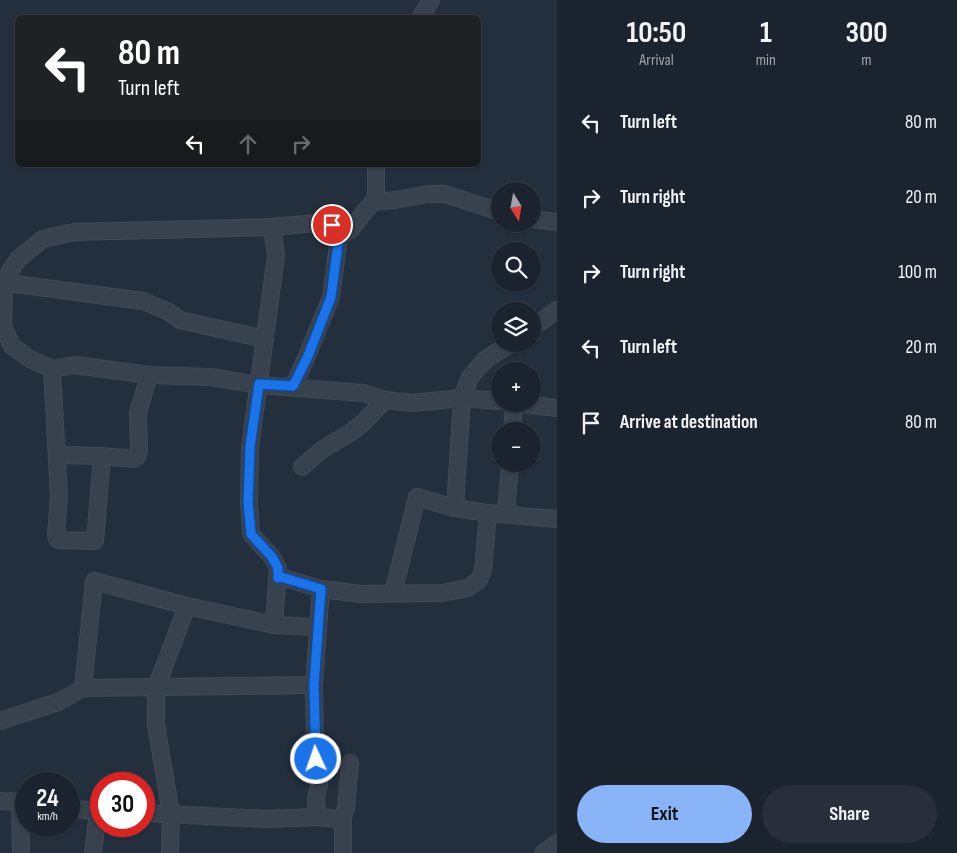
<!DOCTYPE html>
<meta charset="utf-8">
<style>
body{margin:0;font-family:"Sofia Sans Condensed",sans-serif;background:#282f3a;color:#f1f3f6;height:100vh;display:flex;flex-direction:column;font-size:19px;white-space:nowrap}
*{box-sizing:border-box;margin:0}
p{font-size:16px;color:#a0a4aa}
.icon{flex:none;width:28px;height:28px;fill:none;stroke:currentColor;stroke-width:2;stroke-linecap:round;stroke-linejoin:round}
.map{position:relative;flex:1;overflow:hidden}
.details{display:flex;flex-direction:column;background:#1b232e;width:400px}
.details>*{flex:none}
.hud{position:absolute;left:15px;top:15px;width:466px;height:152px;border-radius:8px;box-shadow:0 1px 4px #0004,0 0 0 1px #39404a;background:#202124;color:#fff;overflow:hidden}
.needle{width:32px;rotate:169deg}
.controls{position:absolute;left:491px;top:182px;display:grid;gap:10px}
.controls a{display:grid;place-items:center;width:50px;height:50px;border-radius:50%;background:#1b232e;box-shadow:0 1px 4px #0004,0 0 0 1px #39404a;font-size:25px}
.speed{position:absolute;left:15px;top:772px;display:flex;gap:10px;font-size:25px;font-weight:700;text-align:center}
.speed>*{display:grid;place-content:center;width:65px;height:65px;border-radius:50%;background:#1b232e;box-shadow:0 1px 4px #0004,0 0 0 1px #39404a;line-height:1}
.speed small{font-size:12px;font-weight:400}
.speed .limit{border:8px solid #d22;background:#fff;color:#111}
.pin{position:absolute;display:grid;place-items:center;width:42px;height:42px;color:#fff;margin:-21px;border:2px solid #fff;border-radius:50%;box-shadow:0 1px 5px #0007}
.me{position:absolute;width:55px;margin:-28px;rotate:357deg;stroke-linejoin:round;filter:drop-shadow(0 0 4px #0008)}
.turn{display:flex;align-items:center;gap:18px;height:105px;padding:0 20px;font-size:22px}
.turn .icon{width:65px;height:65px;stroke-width:2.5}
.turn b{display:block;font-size:35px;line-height:42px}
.lanes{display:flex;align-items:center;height:48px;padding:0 20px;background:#0003;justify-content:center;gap:25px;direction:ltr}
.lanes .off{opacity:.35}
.eta{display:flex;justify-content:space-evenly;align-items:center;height:85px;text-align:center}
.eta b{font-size:30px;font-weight:700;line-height:35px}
.primary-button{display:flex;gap:10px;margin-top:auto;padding:10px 20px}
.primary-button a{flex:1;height:58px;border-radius:30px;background:#8ab4f8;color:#111;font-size:20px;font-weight:700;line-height:58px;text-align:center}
.primary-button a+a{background:#282f3a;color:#f1f3f6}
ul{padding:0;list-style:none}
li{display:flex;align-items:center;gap:15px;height:75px;padding:0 20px}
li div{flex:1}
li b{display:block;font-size:19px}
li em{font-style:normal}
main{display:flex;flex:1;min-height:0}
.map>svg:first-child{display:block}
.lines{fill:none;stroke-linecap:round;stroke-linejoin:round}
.minor-casing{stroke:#414a57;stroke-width:18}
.minor{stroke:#38414e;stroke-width:16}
.route-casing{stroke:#114b97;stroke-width:12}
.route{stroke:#1a73e8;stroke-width:9}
</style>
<main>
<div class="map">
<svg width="557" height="853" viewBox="0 0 557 853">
<rect width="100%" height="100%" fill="#242f3e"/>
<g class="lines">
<defs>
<g id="minor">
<path d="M420 18 431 0"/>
<path d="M372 202 395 200 429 194H445L500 212"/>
<path d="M532 219 557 222"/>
<path d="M272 227 276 256 250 447 249 503 251 534 272 557 278 568 274 625"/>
<path d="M339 237 350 230 376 198V165"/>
<path d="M0 282 143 301 167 311 180 320 265 339"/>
<path d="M532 328 557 310"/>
<path d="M52 369 75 365 149 375 211 377 259 385 363 393 385 400 412 403 462 398 500 401"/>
<path d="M523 404 557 408"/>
<path d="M512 431 514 404"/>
<path d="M57 455 102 456 133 459 137 457 139 451 138 413 149 375"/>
<path d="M102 456 95 541 58 540 56 536 59 496 52 369 30 359 12 346 3 326 4 281 18 259 43 239 74 232 272 227 316 223 332 225 336 230 339 237 331 297 307 356 293 387"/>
<path d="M302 467 323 449 350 433 363 423 385 400"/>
<path d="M455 508 462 398 470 377 486 359 510 344"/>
<path d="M506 514 510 464"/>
<path d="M277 578 281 577 321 589 361 594 442 593 468 588 479 580 483 570 488 513"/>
<path d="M393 593 417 497 455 508 488 513 557 519"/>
<path d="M83 688 94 581 187 606 274 625 317 627"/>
<path d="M0 721 58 702 83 688 314 685"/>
<path d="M0 801 26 802"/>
<path d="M20 801 21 853"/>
<path d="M69 808 101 812"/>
<path d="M144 813 267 819 317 817 338 819 343 816 346 808 350 763"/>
<path d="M317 817 316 798 319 785 315 748 314 685 321 589"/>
<path d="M93 853 98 812"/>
<path d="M170 853 171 814 156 725V688L187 606"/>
<path d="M343 853V816"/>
<path d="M543 853 557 843"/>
</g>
</defs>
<!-- minor casing -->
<use href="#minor" class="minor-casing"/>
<!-- minor -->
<use href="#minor" class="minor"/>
</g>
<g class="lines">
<defs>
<path id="route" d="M316 759 314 685 321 589 281 577 278 578V568L272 557 251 534 248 503 250 447 259 384 293 386 308 356 331 297 339 237 336 230 332 225"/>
</defs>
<!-- route casing -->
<use href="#route" class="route-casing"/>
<!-- route -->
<use href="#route" class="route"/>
</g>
</svg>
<div class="controls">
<a><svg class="needle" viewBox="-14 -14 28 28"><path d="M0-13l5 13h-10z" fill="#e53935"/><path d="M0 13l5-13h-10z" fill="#a0a4aa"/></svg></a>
<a><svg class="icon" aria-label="search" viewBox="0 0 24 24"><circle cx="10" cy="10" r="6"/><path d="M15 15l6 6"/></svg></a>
<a><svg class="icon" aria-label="layers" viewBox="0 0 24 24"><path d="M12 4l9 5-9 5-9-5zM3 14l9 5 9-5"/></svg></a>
<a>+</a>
<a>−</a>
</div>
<div class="speed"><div>24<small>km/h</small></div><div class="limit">30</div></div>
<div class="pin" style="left:332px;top:225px;background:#d93025"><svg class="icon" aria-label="arrive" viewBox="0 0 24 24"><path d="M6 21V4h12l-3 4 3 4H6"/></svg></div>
<svg class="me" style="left:316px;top:759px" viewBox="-20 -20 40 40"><circle r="17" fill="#1a73e8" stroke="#fff" stroke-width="3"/><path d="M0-11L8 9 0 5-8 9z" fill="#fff"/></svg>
<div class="hud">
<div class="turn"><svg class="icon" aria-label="left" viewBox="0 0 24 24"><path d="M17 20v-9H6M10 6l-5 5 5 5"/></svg><div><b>80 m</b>Turn left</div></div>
<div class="lanes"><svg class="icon" aria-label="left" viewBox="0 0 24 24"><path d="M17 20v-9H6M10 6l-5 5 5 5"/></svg><svg class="icon off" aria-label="ahead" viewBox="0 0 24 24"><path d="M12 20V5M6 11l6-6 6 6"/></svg><svg class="icon off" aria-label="right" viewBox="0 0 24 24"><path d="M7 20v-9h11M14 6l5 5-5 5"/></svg></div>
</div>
</div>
<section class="details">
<div class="eta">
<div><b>10:50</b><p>Arrival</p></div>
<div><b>1</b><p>min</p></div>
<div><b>300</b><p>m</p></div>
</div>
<ul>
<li><svg class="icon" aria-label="left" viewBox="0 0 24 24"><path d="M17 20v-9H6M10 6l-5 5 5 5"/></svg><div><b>Turn left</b></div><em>80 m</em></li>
<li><svg class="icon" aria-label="right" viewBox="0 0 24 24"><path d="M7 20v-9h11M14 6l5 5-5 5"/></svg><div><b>Turn right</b></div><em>20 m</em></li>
<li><svg class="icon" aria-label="right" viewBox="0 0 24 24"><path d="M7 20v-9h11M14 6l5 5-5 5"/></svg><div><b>Turn right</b></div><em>100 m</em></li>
<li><svg class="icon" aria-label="left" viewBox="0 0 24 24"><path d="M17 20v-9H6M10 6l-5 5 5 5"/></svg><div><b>Turn left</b></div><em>20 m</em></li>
<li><svg class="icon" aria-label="arrive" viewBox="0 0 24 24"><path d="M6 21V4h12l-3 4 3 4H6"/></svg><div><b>Arrive at destination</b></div><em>80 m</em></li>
</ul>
<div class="primary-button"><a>Exit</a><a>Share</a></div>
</section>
</main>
